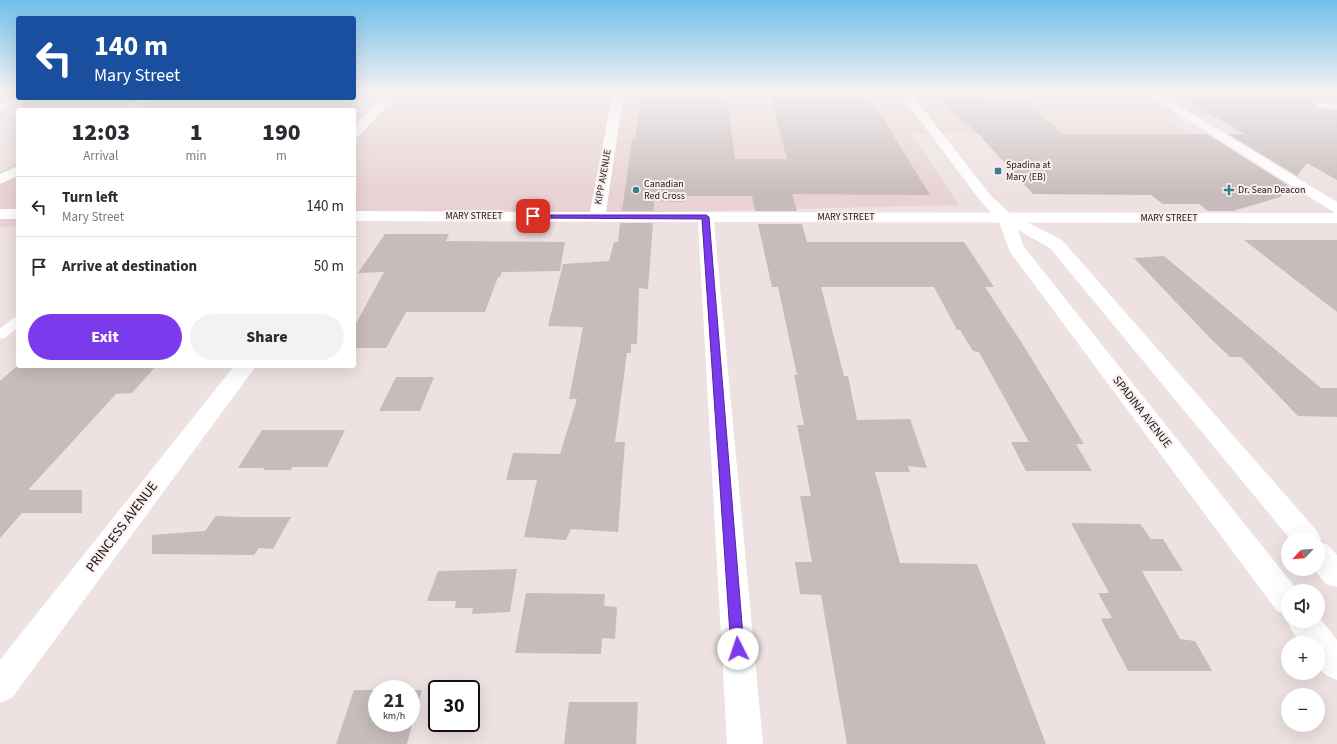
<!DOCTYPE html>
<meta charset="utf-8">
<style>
body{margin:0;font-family:"Source Sans 3",sans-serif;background:#f2f2f3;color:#2b2b33;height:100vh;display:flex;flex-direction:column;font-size:15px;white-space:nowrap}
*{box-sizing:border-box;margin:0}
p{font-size:13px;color:#7c7c81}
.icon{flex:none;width:22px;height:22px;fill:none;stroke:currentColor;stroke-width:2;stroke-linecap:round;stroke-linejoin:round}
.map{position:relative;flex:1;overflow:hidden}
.drawer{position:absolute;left:16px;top:108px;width:340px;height:260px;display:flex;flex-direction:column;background:#fff;border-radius:4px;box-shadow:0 4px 16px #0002}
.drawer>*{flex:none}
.top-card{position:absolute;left:16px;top:16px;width:340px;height:84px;border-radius:4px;box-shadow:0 4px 16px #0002;background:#1a4fa0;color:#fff;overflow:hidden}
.needle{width:26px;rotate:244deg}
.controls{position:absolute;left:1281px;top:532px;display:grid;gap:8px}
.controls a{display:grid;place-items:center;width:44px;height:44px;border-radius:50%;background:#fff;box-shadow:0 4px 16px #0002;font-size:20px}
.speed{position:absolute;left:368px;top:680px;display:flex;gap:8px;font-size:20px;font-weight:700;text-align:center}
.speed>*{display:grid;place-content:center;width:52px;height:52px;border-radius:50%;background:#fff;box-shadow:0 4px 16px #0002;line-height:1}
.speed small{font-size:10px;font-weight:400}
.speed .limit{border:2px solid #111;border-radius:6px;background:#fff;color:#111}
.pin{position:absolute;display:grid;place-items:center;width:34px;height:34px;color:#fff;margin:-17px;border-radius:8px;box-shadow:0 2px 6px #0006}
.me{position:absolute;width:44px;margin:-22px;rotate:356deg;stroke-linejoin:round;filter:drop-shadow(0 0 3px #0008)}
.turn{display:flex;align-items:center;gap:14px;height:84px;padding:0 12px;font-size:18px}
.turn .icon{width:52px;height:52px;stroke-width:2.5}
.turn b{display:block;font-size:28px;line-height:34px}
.eta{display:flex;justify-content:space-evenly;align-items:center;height:68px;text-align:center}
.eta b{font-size:24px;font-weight:800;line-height:28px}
.action{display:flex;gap:8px;margin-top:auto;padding:8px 12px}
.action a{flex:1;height:46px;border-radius:24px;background:#7c3aed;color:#fff;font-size:16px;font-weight:800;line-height:46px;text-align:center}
.action a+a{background:#f2f2f3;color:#2b2b33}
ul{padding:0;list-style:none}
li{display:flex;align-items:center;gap:12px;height:60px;padding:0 12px;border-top:1px solid #e1e1e2}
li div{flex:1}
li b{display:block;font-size:15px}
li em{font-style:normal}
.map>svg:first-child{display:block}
.built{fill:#e8d2d3}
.building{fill:#c7bbbb}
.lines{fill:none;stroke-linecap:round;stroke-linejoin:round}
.service{fill:#fff;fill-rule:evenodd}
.minor{fill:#fff;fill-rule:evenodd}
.tertiary{fill:#fff;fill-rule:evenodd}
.route{fill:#7c3aed;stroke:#51269a}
.poi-dot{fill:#3b7d8f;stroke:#fbeeee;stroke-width:1.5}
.labels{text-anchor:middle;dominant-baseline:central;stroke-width:4;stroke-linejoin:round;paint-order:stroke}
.far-poi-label{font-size:10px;fill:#1a1616;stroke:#fbeeee;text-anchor:start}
.far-street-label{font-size:10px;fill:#1a1616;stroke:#fbeeee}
.street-label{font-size:12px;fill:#1a1616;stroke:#fbeeee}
.near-street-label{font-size:14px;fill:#1a1616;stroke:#fbeeee}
</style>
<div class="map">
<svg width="1337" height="744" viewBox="0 0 1337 744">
<rect width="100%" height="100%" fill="#ede1e1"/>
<!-- built -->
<g class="built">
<path d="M354 91H1337V114L1161 116 1189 133 911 134 959 205 354 219V110H113L134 98H354Z"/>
<path d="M18 162V226L0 227V172Z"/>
</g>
<!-- building -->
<g class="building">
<path d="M641 91H726L735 159H787L769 91H866L930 195 792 194 797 211H755L752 196H684V202L654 201V211H622L632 140H635Z"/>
<path d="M933 91H977L984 98 1024 101 1063 134H1207L1289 186 1280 197 1233 211H1208L1199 204H1163L1151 195 1033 194 971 126H967L956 115H953Z"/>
<path d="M1171 91H1337V103L1317 102 1316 103 1317 108 1337 110V180L1307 163 1297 176 1228 134H1244Z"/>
<path d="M620 223H653L648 289 639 288 637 344H631V353H627L615 442H625L618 532 571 529 566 540 524 537 537 480H506L513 453 560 454 577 399H569L583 327 548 326 563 264 609 261 614 242H618Z"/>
<path d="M758 224H802L807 242H964L994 287H985L1023 345 1084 444H1076L1092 471H1026L1011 442H1029L979 352 973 351 960 330H957L934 287H821L844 376H848L857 420 910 419 927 468 908 466 910 472H875L900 563 977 564 1046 744H847L821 595 800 594 795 562H812L800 496H811L797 425H804L794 375H797L778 287H772Z"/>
<path d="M385 234H449L446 241 565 242 560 271 502 272 500 277H498L485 312H406L386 348H354V327L384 272 358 273Z"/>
<path d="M1244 240H1337V312Z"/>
<path d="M1164 256 1321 388H1337V417L1298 416 1241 357H1230L1210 338 1134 258Z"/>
<path d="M17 366H156L132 393 116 394 28 490H82V513H22L0 538V381Z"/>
<path d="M396 377H434L420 411H379Z"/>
<path d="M262 430H345L327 467H292L291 470H263L264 468H238Z"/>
<path d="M216 516 238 517H291L273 549 259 548 254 555 152 554V535L205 531Z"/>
<path d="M1071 523 1140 524 1151 539H1163L1183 571H1142L1180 639 1195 641 1212 671H1128L1101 619 1112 618 1098 593H1109Z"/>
<path d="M517 569 510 612 472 614 473 608H455L456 601H427L438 571Z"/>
<path d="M526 593 605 594 604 606 617 607 615 639 602 638 601 654 515 653Z"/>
<path d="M354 690H377V723H411V690H422L407 744H336Z"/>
<path d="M569 702H638L636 744H564Z"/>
</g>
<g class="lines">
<!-- service -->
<g class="service">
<path d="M18 98H28L0 111V106Z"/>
<path d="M1317 103 1337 105V109L1317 107Z"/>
<path d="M18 317V327L5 338 0 339V329L13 318Z"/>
</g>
<!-- minor -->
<g class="minor">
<path d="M388 91H400L359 136 354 137V126Z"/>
<path d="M613 91H624L606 212 1335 213 1142 91H1155L1337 202V223L714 222 763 744H727L698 222 354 221V211L590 212Z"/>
<rect x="0" y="209" width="18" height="10"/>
<path d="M234 366H256L12 698 0 703V660Z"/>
</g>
<!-- tertiary -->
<g class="tertiary">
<path d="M898 91H909L992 197 1011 214 1062 240 1317 531 1321 539 1320 542 1328 545 1337 555V587L1326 584 1314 569H1318V539H1290L1050 248 1018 230 1024 247 1298 591H1288V615L1277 611 1010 252 998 219 982 203Z"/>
<path d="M140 98H155L136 110H121L123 107Z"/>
<path d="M18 166V176L0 184V174Z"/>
<path d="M1318 616 1337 640V680C1315 672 1318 664 1318 643H1301L1292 631 1287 621 1288 619V621H1318Z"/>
</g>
</g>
<!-- sky -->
<linearGradient id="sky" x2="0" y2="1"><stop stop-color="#71bfea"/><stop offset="0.47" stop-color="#f7f2f2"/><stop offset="1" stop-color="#f7f2f2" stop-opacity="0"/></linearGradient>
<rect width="1337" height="195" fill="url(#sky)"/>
<!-- route -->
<path class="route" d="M531 215H706L709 217 744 649 742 654 738 656 733 654 731 649 702 219 533 218H531Z"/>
<!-- markers -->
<g class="poi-dot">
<rect x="994" y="167" width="8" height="8" rx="2"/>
<circle cx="636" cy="190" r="4"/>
<path d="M1227 184h4v4h4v4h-4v4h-4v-4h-4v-4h4z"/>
</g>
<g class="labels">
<!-- far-poi labels -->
<g class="far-poi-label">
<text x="1006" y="165">Spadina at<tspan x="1006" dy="12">Mary (EB)</tspan></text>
<text x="644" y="184">Canadian<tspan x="644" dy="12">Red Cross</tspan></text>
<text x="1238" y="190">Dr. Sean Deacon</text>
</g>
<!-- far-street labels -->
<g class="far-street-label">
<text transform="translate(603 177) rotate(-80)">KIPP AVENUE</text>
<text x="474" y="216">MARY STREET</text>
<text x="846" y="217">MARY STREET</text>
<text x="1169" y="218">MARY STREET</text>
</g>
<!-- street labels -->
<g class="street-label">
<text transform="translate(1142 412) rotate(52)">SPADINA AVENUE</text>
</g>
<!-- near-street labels -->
<g class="near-street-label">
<text transform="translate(122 527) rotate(-53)">PRINCESS AVENUE</text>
</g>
</g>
</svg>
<div class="controls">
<a><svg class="needle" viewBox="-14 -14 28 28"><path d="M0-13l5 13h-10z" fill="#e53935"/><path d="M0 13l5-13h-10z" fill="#7c7c81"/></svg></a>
<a><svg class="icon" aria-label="sound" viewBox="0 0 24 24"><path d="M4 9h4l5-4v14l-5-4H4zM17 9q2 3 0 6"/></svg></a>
<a>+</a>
<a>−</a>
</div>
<div class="speed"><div>21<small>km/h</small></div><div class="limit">30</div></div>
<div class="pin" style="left:533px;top:216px;background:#d93025"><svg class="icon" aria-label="arrive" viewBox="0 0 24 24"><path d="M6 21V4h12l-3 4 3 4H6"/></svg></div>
<svg class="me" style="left:738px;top:649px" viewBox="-20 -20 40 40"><circle r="19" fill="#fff"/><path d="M0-13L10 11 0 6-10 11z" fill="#7c3aed"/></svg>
<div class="top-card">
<div class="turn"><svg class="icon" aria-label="left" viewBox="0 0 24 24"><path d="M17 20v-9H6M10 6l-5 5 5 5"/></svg><div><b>140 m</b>Mary Street</div></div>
</div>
<section class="drawer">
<div class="eta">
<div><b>12:03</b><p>Arrival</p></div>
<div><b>1</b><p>min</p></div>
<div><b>190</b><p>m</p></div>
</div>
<ul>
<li><svg class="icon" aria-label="left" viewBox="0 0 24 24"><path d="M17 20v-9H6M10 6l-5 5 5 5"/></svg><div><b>Turn left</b><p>Mary Street</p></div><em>140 m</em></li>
<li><svg class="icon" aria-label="arrive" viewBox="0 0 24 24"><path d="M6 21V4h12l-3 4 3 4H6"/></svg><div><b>Arrive at destination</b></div><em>50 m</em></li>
</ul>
<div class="action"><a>Exit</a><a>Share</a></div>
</section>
</div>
